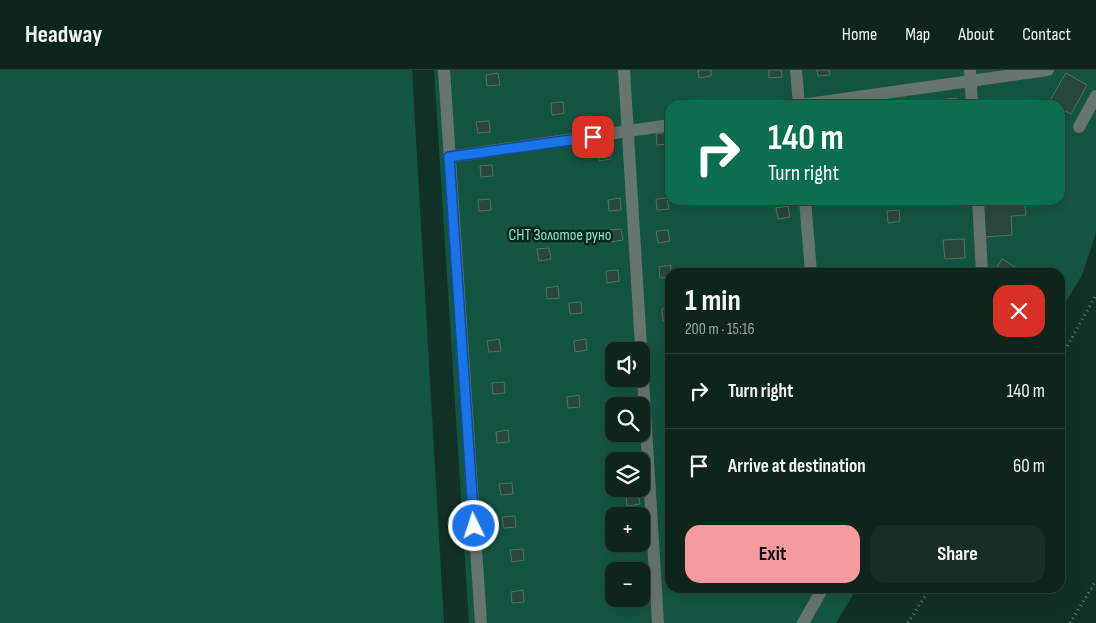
<!DOCTYPE html>
<meta charset="utf-8">
<style>
body{margin:0;font-family:"Sofia Sans Condensed",sans-serif;background:#172d25;color:#f1f3f6;height:100vh;display:flex;flex-direction:column;font-size:19px;white-space:nowrap}
*{box-sizing:border-box;margin:0}
p{font-size:16px;color:#9ba5a3}
.icon{flex:none;width:28px;height:28px;fill:none;stroke:currentColor;stroke-width:2;stroke-linecap:round;stroke-linejoin:round}
.map{position:relative;flex:1;overflow:hidden}
.sheet{position:absolute;left:665px;top:198px;width:400px;height:325px;display:flex;flex-direction:column;background:#0e251c;border-radius:15px;box-shadow:0 5px 20px #0002,0 0 0 1px #2e423b}
.sheet>*{flex:none}
.top-card{position:absolute;left:665px;top:30px;width:400px;height:105px;border-radius:15px;box-shadow:0 5px 20px #0002,0 0 0 1px #2e423b;background:#0b6e4f;color:#fff;overflow:hidden}
.controls{position:absolute;left:605px;top:272px;display:grid;gap:10px}
.controls a{display:grid;place-items:center;width:45px;height:45px;border-radius:10px;background:#0e251c;box-shadow:0 5px 20px #0002,0 0 0 1px #2e423b;font-size:25px}
.pin{position:absolute;display:grid;place-items:center;width:42px;height:42px;color:#fff;margin:-21px;border-radius:10px;box-shadow:0 2px 8px #0006}
.me{position:absolute;width:55px;margin:-28px;rotate:356deg;stroke-linejoin:round;filter:drop-shadow(0 0 4px #0008)}
.turn{display:flex;align-items:center;gap:18px;height:105px;padding:0 20px;font-size:22px}
.turn .icon{width:65px;height:65px;stroke-width:2.5}
.turn b{display:block;font-size:35px;line-height:42px}
.round{display:grid;place-items:center;flex:none;width:52px;height:52px;border-radius:15px;background:#172d25}
.summary{display:flex;align-items:center;justify-content:space-between;height:85px;padding:0 20px}
h1{font-size:30px;font-weight:700;line-height:38px}
.primary-button{display:flex;gap:10px;margin-top:auto;padding:10px 20px}
.primary-button a{flex:1;height:58px;border-radius:15px;background:#f59b9d;color:#111;font-size:20px;font-weight:700;line-height:58px;text-align:center}
.primary-button a+a{background:#172d25;color:#f1f3f6}
ul{padding:0;list-style:none}
li{display:flex;align-items:center;gap:15px;height:75px;padding:0 20px;border-top:1px solid #2e423b}
li div{flex:1}
li b{display:block;font-size:19px}
li em{font-style:normal}
header{display:flex;align-items:center;gap:30px;box-sizing:border-box;height:70px;padding:0 25px;background:#0e251c;border-bottom:1px solid #2e423b}
header strong{font-size:24px}
nav{display:flex;gap:28px;margin-inline-start:auto;font-size:18px}
.map>svg:first-child{display:block}
.green{fill:#145541;fill-rule:evenodd}
.building{fill:#29483c;stroke:#547467}
.lines{fill:none;stroke-linecap:round;stroke-linejoin:round}
.path{stroke:#657e74;stroke-width:3;stroke-dasharray:1 4;stroke-linecap:butt}
.minor{stroke:#67756f;stroke-width:12}
.route-casing{stroke:#114b97;stroke-width:12}
.route{stroke:#1a73e8;stroke-width:9}
.labels{text-anchor:middle;dominant-baseline:central;stroke-width:5;stroke-linejoin:round;paint-order:stroke}
.park-label{font-size:16px;fill:#88e9c5;stroke:#07271c}
</style>
<header>
<strong>Headway</strong>
<nav><a>Home</a><a>Map</a><a>About</a><a>Contact</a></nav>
</header>
<div class="map">
<svg width="1096" height="553" viewBox="0 0 1096 553">
<rect width="100%" height="100%" fill="#123126"/>
<!-- green -->
<g class="green">
<path d="M0 0H412L444 553H0Z"/>
<path d="M434 0H1096V163L1082 205 1060 242V202H670V518H857L836 553H469ZM670 35H1060V130H670ZM614 281H641V309H614ZM614 336H641V364H614ZM614 391H641V419H614ZM614 446H641V474H614ZM614 501H641V529H614Z"/>
</g>
<!-- building -->
<g class="building">
<path d="M698 0H711V6L699 8Z"/>
<path d="M769 0H781L782 7 769 8Z"/>
<path d="M817 0H829L830 5 818 6Z"/>
<path d="M498 3 500 15 487 16 486 5Z"/>
<path d="M1066 3 1087 15 1071 44 1060 38V35L1049 32Z"/>
<path d="M957 28 958 35H946L945 29Z"/>
<path d="M563 32 564 43 552 45 551 33Z"/>
<path d="M489 51 490 62 478 63 476 52Z"/>
<path d="M668 62 669 74 657 75 656 64Z"/>
<path d="M610 78 611 89 599 91 598 80Z"/>
<path d="M492 95 493 106 481 107 480 96Z"/>
<path d="M620 128 621 140 609 141 608 130Z"/>
<path d="M667 128 669 139 657 140 656 129Z"/>
<path d="M490 129 491 140 479 141 478 130Z"/>
<path d="M983 130H1024L1026 145 1011 146 1012 165 985 167Z"/>
<path d="M788 136 790 147 778 149 776 138Z"/>
<path d="M899 140 900 151 888 153 887 141Z"/>
<path d="M621 159 623 170 611 172 610 160Z"/>
<path d="M668 160 670 171 658 173 656 161Z"/>
<path d="M964 169 965 188 945 189 943 170Z"/>
<path d="M549 178 551 189 539 191 537 179Z"/>
<path d="M1002 189 1023 202H994Z"/>
<path d="M671 195 670 207 660 208 659 197Z"/>
<path d="M618 200 619 211 607 213 606 201Z"/>
<path d="M558 216 559 228 547 229 546 218Z"/>
<path d="M581 232 582 243 570 244 569 233Z"/>
<path d="M670 238V250L663 251 662 239Z"/>
<path d="M499 269 501 281 489 282 487 271Z"/>
<path d="M586 269 587 280 575 282 574 271Z"/>
<path d="M504 312 505 323 493 324 492 313Z"/>
<path d="M579 325 580 337 568 338 567 327Z"/>
<path d="M508 360 509 372 497 373 496 362Z"/>
<path d="M512 413 513 424 501 425 499 414Z"/>
<path d="M638 423 640 434 627 436 626 424Z"/>
<path d="M515 446 516 457 504 458 502 447Z"/>
<path d="M523 479 524 490 512 492 510 480Z"/>
<path d="M523 520 524 532 512 533 511 522Z"/>
</g>
<g class="lines">
<!-- path -->
<g class="path">
<path d="M1060 289 1096 225"/>
<path d="M908 553 930 518"/>
<path d="M1070 553 1096 511"/>
</g>
<!-- minor -->
<g class="minor">
<path d="M444 0 481 553"/>
<path d="M624 0 658 553"/>
<path d="M796 0 799 35"/>
<path d="M970 0 972 35"/>
<path d="M801 35 1048 0"/>
<path d="M1079 57 1096 26"/>
<path d="M449 87 670 55"/>
<path d="M805 130 811 202"/>
<path d="M978 130 982 202"/>
<path d="M803 553 823 518"/>
</g>
</g>
<g class="lines">
<defs>
<path id="route" d="M474 456 449 87 593 67"/>
</defs>
<!-- route casing -->
<use href="#route" class="route-casing"/>
<!-- route -->
<use href="#route" class="route"/>
</g>
<g class="labels">
<!-- park labels -->
<g class="park-label">
<text x="560" y="165">СНТ Золотое руно</text>
</g>
</g>
</svg>
<div class="controls">
<a><svg class="icon" aria-label="sound" viewBox="0 0 24 24"><path d="M4 9h4l5-4v14l-5-4H4zM17 9q2 3 0 6"/></svg></a>
<a><svg class="icon" aria-label="search" viewBox="0 0 24 24"><circle cx="10" cy="10" r="6"/><path d="M15 15l6 6"/></svg></a>
<a><svg class="icon" aria-label="layers" viewBox="0 0 24 24"><path d="M12 4l9 5-9 5-9-5zM3 14l9 5 9-5"/></svg></a>
<a>+</a>
<a>−</a>
</div>
<div class="pin" style="left:593px;top:67px;background:#d93025"><svg class="icon" aria-label="arrive" viewBox="0 0 24 24"><path d="M6 21V4h12l-3 4 3 4H6"/></svg></div>
<svg class="me" style="left:474px;top:456px" viewBox="-20 -20 40 40"><circle r="17" fill="#1a73e8" stroke="#fff" stroke-width="3"/><path d="M0-11L8 9 0 5-8 9z" fill="#fff"/></svg>
<div class="top-card">
<div class="turn"><svg class="icon" aria-label="right" viewBox="0 0 24 24"><path d="M7 20v-9h11M14 6l5 5-5 5"/></svg><div><b>140 m</b>Turn right</div></div>
</div>
<section class="sheet">
<div class="summary"><div><h1>1 min</h1><p>200 m · 15:16</p></div><a class="round" style="background:#d93025;color:#fff"><svg class="icon" aria-label="close" viewBox="0 0 24 24"><path d="M6 6l12 12M18 6L6 18"/></svg></a></div>
<ul>
<li><svg class="icon" aria-label="right" viewBox="0 0 24 24"><path d="M7 20v-9h11M14 6l5 5-5 5"/></svg><div><b>Turn right</b></div><em>140 m</em></li>
<li><svg class="icon" aria-label="arrive" viewBox="0 0 24 24"><path d="M6 21V4h12l-3 4 3 4H6"/></svg><div><b>Arrive at destination</b></div><em>60 m</em></li>
</ul>
<div class="primary-button"><a>Exit</a><a>Share</a></div>
</section>
</div>
